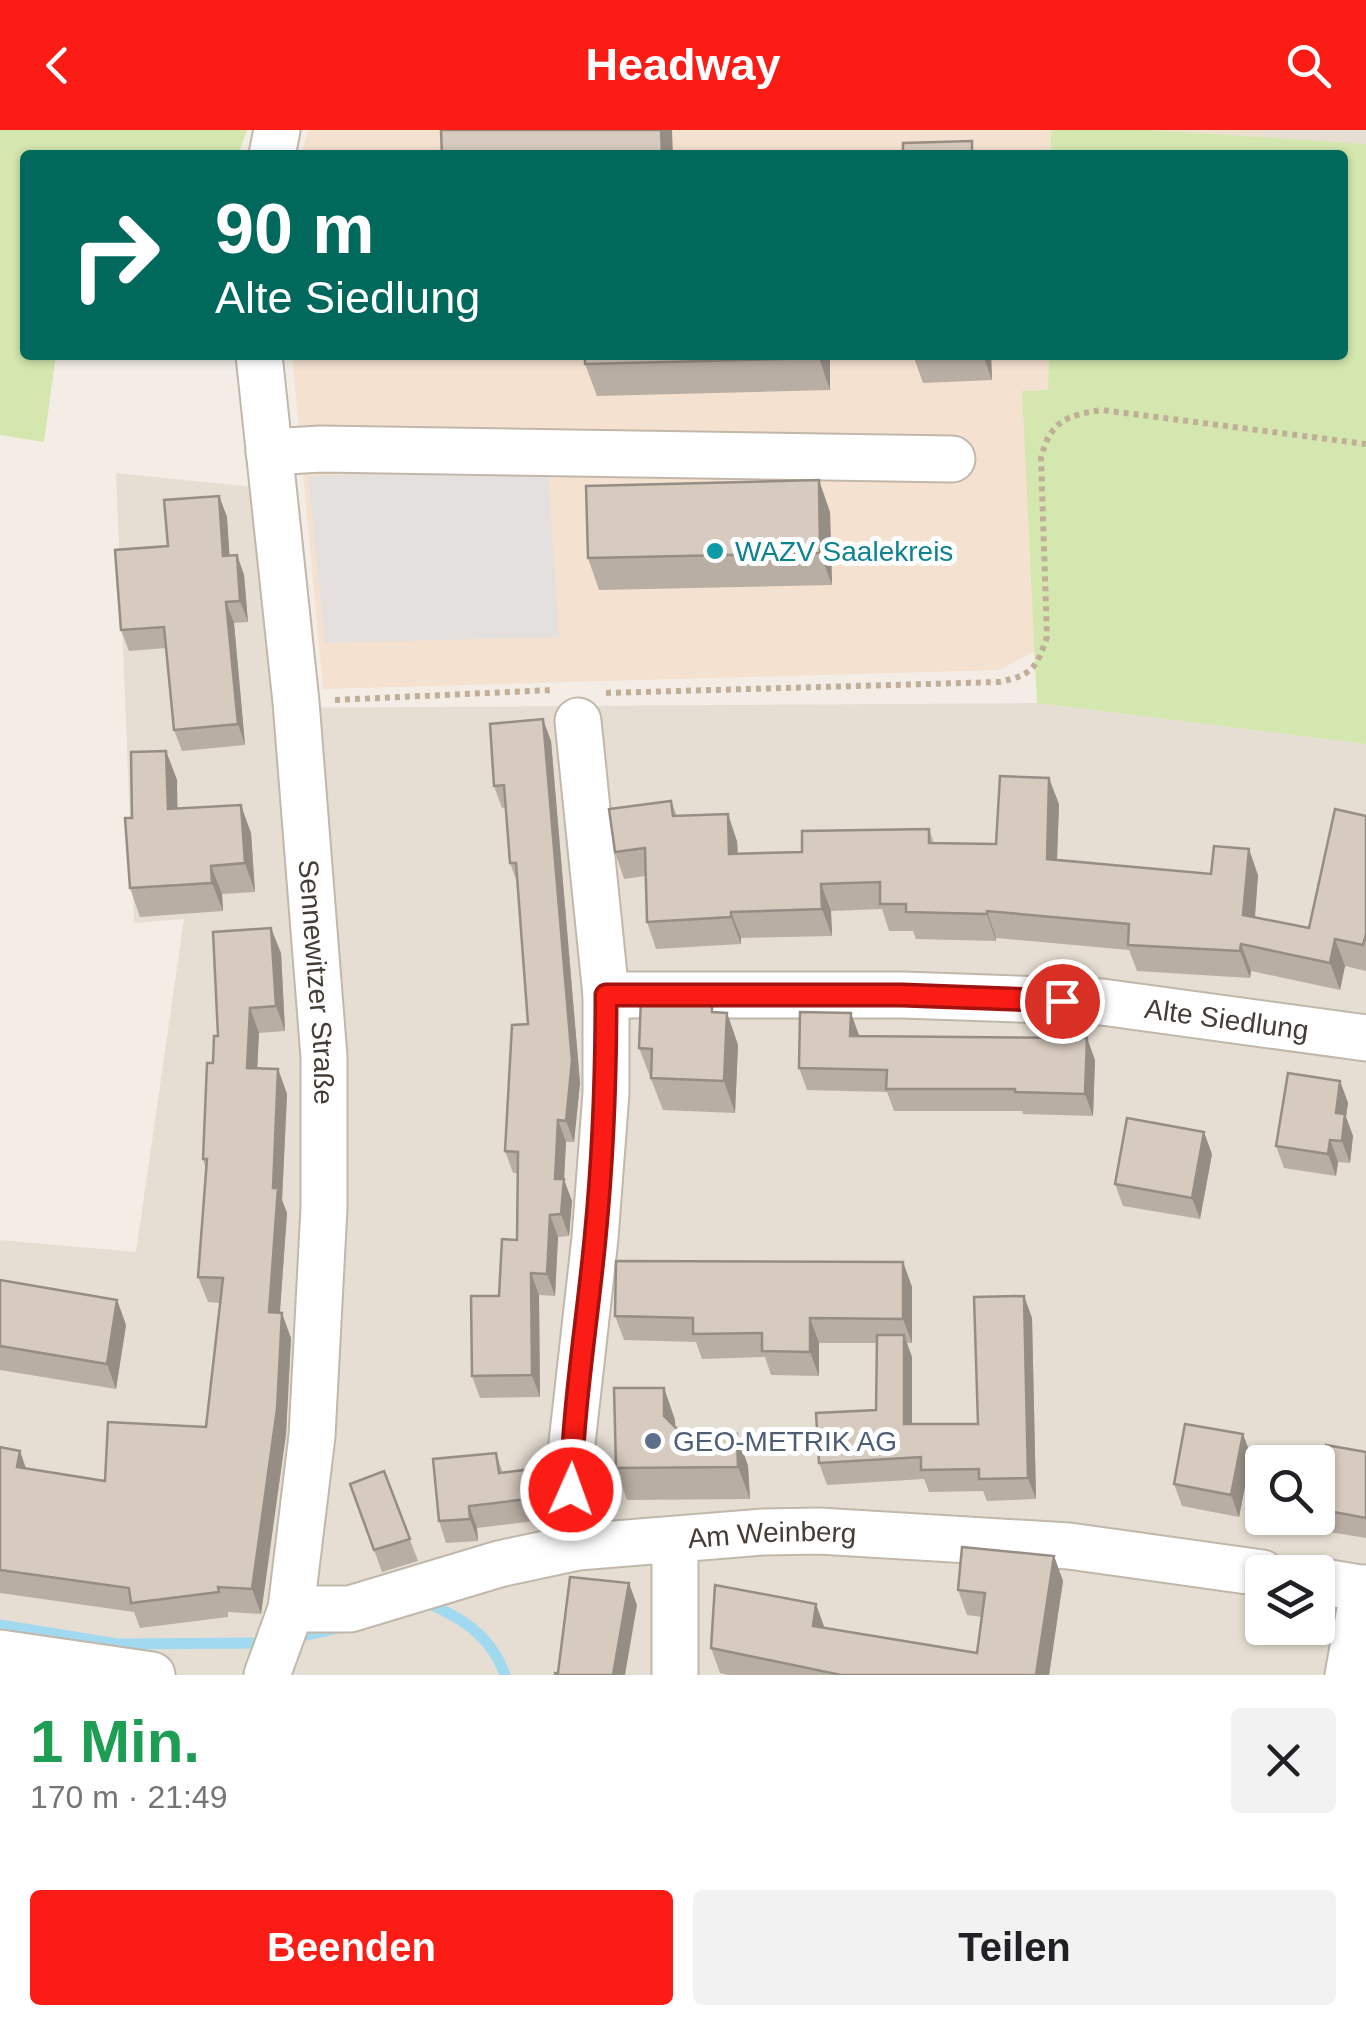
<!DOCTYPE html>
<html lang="de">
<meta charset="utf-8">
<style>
body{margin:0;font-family:Helvetica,sans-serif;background:#f2f2f2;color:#202124;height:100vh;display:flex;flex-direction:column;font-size:38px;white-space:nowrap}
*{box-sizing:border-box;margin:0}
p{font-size:32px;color:#757577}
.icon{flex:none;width:55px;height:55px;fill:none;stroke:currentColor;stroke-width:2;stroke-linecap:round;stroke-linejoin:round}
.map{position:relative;height:1545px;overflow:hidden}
.side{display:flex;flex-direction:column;background:#fff;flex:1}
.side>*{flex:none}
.banner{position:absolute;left:20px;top:20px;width:1328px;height:210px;border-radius:10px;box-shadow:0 2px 8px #0004;background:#00695c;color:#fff;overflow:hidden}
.buttons{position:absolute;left:1245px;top:1315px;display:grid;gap:20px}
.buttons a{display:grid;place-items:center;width:90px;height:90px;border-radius:10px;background:#fff;box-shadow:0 2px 8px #0004;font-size:50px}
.pin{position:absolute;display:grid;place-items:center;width:85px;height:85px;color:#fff;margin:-42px;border:5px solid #fff;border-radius:50%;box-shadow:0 2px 10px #0007}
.me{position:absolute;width:110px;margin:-55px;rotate:2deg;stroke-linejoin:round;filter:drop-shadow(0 0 8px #0008)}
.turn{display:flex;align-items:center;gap:35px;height:210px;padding:0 30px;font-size:45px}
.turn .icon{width:130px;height:130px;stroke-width:2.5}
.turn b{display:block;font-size:70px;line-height:85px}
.round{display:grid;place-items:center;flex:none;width:105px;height:105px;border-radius:10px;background:#f2f2f2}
.summary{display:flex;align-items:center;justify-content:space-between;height:170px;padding:0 30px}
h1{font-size:60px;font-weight:800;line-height:75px;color:#1e9e55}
.button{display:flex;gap:20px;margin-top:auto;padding:20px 30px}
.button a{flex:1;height:115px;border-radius:10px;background:#fa1c15;color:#fff;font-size:40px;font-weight:800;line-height:115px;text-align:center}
.button a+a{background:#f2f2f2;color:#202124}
header{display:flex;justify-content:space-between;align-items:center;height:130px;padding:0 30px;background:#fa1c15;color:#fff;font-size:45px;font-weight:800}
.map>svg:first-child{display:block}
.residential{fill:#e7ded3;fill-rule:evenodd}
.commercial{fill:#f5e1d0}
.education{fill:#ece0cf}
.green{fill:#d4e7ae}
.parking{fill:#e3e0de}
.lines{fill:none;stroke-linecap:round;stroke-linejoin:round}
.stream{stroke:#a1d9f0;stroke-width:11}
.minor-casing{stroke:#c1b7ab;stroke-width:49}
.path{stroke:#c0ae99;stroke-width:6;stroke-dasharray:5 5;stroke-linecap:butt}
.minor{stroke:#fff;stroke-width:45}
.wall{fill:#b9aea3}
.shaded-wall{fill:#968d85}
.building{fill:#d7cabe;stroke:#968d85;stroke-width:2.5}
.route-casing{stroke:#a2120e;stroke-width:25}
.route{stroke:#fa1c15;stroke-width:18}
.culture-dot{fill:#0f9aa8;stroke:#fff;stroke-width:4}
.service-dot{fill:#5c6f8a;stroke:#fff;stroke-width:4}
.labels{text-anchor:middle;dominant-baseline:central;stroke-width:10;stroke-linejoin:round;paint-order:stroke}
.culture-label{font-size:28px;fill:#0d838f;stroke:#fff;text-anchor:start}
.street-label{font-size:28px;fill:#453d35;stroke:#fff}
.service-label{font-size:28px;fill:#4e5e75;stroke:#fff;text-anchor:start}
</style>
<header><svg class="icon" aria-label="back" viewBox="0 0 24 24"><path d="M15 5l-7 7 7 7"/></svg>Headway<svg class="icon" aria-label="search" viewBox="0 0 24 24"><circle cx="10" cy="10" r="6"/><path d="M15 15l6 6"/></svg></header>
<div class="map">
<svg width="1366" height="1545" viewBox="0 0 1366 1545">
<rect width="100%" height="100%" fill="#f3ede5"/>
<!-- residential -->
<g class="residential">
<path d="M1264 0H1366V14L1263 8Z"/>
<path d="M116 343 254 357 278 578 1037 573 1366 614V1545H0V1110L136 1122 184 789 134 793ZM1262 1332H1318V1388H1262ZM1262 1442H1318V1498H1262Z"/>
</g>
<!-- commercial -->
<g class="commercial">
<path d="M308 0H1051V25H302Z"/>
<path d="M292 225H1049L1048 260 1022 261 1035 521 999 540 323 559Z"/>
</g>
<!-- education -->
<path class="education" d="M1150 0H1264L1263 8Z"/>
<!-- green -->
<g class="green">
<path d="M0 0H247L238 25H25V225H56L44 312 0 305Z"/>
<path d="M1051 0H1150L1366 14V614L1037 573 1022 261 1048 260 1049 225H1342V25H1051Z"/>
</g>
<!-- parking -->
<path class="parking" d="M470 342 548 343 559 507 325 513 308 346Z"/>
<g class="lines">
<!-- stream -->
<g class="stream">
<path d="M423 1471C461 1487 491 1505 505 1545"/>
<path d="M0 1495 117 1514 265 1513"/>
<path d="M293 1508 339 1498"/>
</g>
<defs>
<g id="minor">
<path d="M272 25 277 0"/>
<path id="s1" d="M259 225 296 572 324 927V1078L312 1306 291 1479 267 1545"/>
<path d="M269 322 321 319 952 329"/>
<path id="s2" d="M606 865H903L1102 872 1366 908"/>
<path d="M578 1417 571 1360 572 1313 595 1108 606 963V865L578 591"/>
<path d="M1318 1451 1366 1459"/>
<path id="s3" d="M291 1479H350L499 1434 578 1417 764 1402 819 1401 1069 1416 1262 1443"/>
<path d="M0 1523 152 1545"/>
<path d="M675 1545V1410"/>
<path d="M1348 1545 1364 1458"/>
</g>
</defs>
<!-- minor casing -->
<use href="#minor" class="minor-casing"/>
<!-- path -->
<g class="path">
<path d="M606 563 999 552C1032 545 1036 539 1047 507L1041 328C1050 291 1067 285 1102 280L1366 314"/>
<path d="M335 570 553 560"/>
</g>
<!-- minor -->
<use href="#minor" class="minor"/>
</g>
<!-- wall -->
<g class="wall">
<path d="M830 225V260L597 266 585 234Z"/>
<path d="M913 225H991L992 250 923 253Z"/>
<path d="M219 366 227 387 229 426 237 425 244 445 248 492 234 493 245 615 182 621 174 600 166 518 129 521 121 500 168 416Z"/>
<path d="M830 382 832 455 599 460 588 428Z"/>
<path d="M551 611 580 953 574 1012H566L564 1050 572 1071 569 1106 558 1107 555 1166 539 1165 540 1267 480 1268 472 1246 517 1110 518 1043H513L505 1021 528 894 518 755 510 733 506 677 502 678 494 656Z"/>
<path d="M166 621 177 650V679L251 703 255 762 222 764 223 781 140 787 130 758 132 688Z"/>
<path d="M671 671 677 686 737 711 738 724 802 722 929 699 934 713 996 714 1059 674 1057 730 1211 744 1258 745 1255 787 1309 798 1366 686V841L1345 836 1340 860 1251 841 1250 848 1137 841 1129 820 996 808V811L916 809 913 801H889L882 779 831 781 832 806 741 808V814L656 819 647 792 645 746 624 749 615 722Z"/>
<path d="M281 823 285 901 259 903 257 938 278 939 287 964 282 1070 287 1083 280 1183 291 1208 286 1304 261 1484 228 1482V1487L140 1498 134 1482 0 1463V1317L26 1338 105 1351 206 1297 220 1173 208 1172 198 1147 206 1039 203 1029 213 933Z"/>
<path d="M716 882 727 883 738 915 735 983 663 980 639 918Z"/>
<path d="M1087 908 1095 930 1093 986 1023 984 1022 981H894L887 962 807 960 799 938Z"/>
<path d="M1340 951 1348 973 1346 987 1353 1006 1350 1033 1338 1032 1336 1046 1284 1038 1276 1016Z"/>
<path d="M1212 1024 1200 1089 1123 1076 1115 1054Z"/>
<path d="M903 1132 912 1157V1213H907L912 1227V1294H978L1024 1166 1032 1188 1036 1369 987 1371 983 1361 929 1362 924 1349 827 1355 819 1333 876 1280 877 1213H819V1246L771 1245 765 1227 702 1229 696 1212 624 1210 615 1186Z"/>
<path d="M0 1150 117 1170 126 1195 116 1259 0 1240Z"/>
<path d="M664 1258 675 1290V1297L680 1302 737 1304 748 1336 750 1369 627 1370 616 1338Z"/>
<path d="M1243 1304 1251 1326 1239 1387 1182 1376 1174 1354Z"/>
<path d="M1366 1322V1408L1323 1401 1318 1386V1364Z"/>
<path d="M496 1323 503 1343 532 1362 535 1391 477 1398 478 1411 446 1413 439 1391Z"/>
<path d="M384 1341 418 1431 382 1442 350 1354Z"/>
<path d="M1054 1426 1063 1451 1049 1545H728L720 1543 711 1518 816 1474 824 1498 977 1523 982 1487 967 1485 958 1460Z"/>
</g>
<!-- shaded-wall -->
<g class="shaded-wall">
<path d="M661 0H672L673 25H662Z"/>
<path d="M819 225H830V260L819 228Z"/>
<path d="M983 225H991L992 250Z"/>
<path d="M819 350 830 382 832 455 820 423Z"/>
<path d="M219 366 227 387 231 447 223 426Z"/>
<path d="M237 425 244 445 248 492 240 471Z"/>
<path d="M226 472 234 493 245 615 238 594Z"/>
<path d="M543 589 551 611 580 953 574 1012 566 991Z"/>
<path d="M166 621 177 650 178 708 168 679Z"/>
<path d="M1049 648 1059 674 1056 756 1047 729Z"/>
<path d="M241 675 251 703 255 762 245 733Z"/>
<path d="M728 684 737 711 739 751 729 724Z"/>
<path d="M1249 719 1258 745 1253 812 1243 785Z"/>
<path d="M211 736 222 764 223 781 212 753Z"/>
<path d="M821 754 831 781 832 806 822 779Z"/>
<path d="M987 781 996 808V811L987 784Z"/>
<path d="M731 782 741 808V814L731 787Z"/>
<path d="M271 798 281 823 285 901 276 876Z"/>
<path d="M1335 809 1345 836 1340 860 1330 833Z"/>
<path d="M1241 814 1251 841 1250 848 1240 821Z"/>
<path d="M250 878 259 903 256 963 247 938Z"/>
<path d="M727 883 738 915 735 983 724 951Z"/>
<path d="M851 883 859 905 858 928 850 906Z"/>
<path d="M1087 908 1095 930 1093 986 1085 964Z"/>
<path d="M278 939 287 964 282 1070 287 1083 278 1207 269 1182Z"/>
<path d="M1340 951 1348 973 1346 987 1353 1006 1350 1033 1342 1011 1336 983Z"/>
<path d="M558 990 566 1012 564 1050 572 1071 569 1106 561 1084 555 1049Z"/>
<path d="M1204 1002 1212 1024 1200 1089 1192 1068Z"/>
<path d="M1330 1010 1338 1032 1336 1046 1328 1024Z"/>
<path d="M550 1085 558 1107 555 1166 547 1144Z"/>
<path d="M903 1132 912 1157V1213L903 1189Z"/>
<path d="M531 1143 539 1165 540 1267 532 1245Z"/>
<path d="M1024 1166 1032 1188 1036 1369 1028 1348Z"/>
<path d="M117 1170 126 1195 116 1259 107 1234Z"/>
<path d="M282 1183 291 1208 286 1304 261 1484 252 1459Z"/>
<path d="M810 1188 819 1213V1246L810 1222Z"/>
<path d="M904 1205 912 1227V1316L904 1294Z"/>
<path d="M664 1258 675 1290 676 1318 664 1286Z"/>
<path d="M737 1304 748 1336 750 1369 738 1337Z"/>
<path d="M1243 1304 1251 1326 1239 1387 1231 1365Z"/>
<path d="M20 1321 29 1347 17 1337Z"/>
<path d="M524 1340 532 1362 535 1391 528 1369Z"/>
<path d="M469 1376 477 1398 478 1411 470 1389Z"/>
<path d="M1054 1426 1063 1451 1049 1545H1036Z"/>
<path d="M629 1453 637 1475 625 1545H613Z"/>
<path d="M816 1474 825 1499 813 1496Z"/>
</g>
<!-- building -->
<g class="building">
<path d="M441 0H661L662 25H442Z"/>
<path d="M972 11V25H903V13Z"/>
<path d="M585 225H819V228L585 234Z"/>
<path d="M819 350 820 423 588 428 586 356Z"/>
<path d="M219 366 223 426 237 425 240 471 226 472 238 594 174 600 164 497 121 500 115 420 168 416 164 370Z"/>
<path d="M543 589 572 931 566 991 558 990 555 1049H564L561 1084 550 1085 547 1144 531 1143 532 1245 472 1246 471 1166H499L502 1109 517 1110 518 1022 505 1021 512 895 528 894 516 733H510L504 655 494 656 490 594Z"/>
<path d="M166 621 168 679 241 675 245 733 211 736 212 753 130 758 125 688H132L131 622Z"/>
<path d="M1000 646 1049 648 1047 729 1211 744 1214 716 1249 719 1243 785 1309 798 1335 679 1366 686V804L1363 815 1335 809 1330 833 1241 814 1240 821 1128 815 1129 794 987 781V784L906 782V774H880V752L821 754 822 779 731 782V787L647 792 645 718 615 722 609 679 671 671 673 686 728 684 729 724 802 722V701L929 699V713L996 714Z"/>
<path d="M271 798 276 876 250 878 247 938 278 939 273 1058H278L269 1182 282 1183 277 1279 252 1459 218 1457 219 1462 131 1473 129 1458 0 1440V1317L20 1321 17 1337 105 1351 108 1292 206 1297 223 1148 198 1147 207 1029H203L207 933H213L214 906H218L213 802Z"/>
<path d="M641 868 712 871V882L727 883 724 951 651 948 652 919 639 918Z"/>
<path d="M800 882 851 883 850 906 1087 908 1085 964 1015 962V959H886L887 940 799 938Z"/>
<path d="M1288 943 1340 951 1336 983 1345 984 1342 1011 1330 1010 1328 1024 1276 1016Z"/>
<path d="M1127 988 1204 1002 1192 1068 1115 1054Z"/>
<path d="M616 1131 903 1132V1189L810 1188V1222L762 1221V1203L693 1204V1188L615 1186Z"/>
<path d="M0 1150 117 1170 107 1234 0 1216Z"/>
<path d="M1024 1166 1028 1348 979 1349V1339L921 1340V1327L819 1333 816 1283 876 1280 877 1205H904V1294H978L974 1167Z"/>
<path d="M614 1258H664V1286L680 1302 737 1304 738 1337 616 1338Z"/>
<path d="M1185 1294 1243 1304 1231 1365 1174 1354Z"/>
<path d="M1326 1315 1366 1322V1388L1318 1379V1364Z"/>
<path d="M496 1323 499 1343 524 1340 528 1369 469 1376 470 1389 439 1391 433 1329Z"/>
<path d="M384 1341 410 1409 374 1420 350 1354Z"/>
<path d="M962 1417 1054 1426 1036 1545H841L711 1518 715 1455 816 1474 813 1496 977 1523 985 1463 958 1460Z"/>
<path d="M570 1447 629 1453 613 1545H555V1543H558Z"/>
</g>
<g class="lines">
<defs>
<path id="route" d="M571 1360C573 1276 587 1193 595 1109 603 1028 606 947 606 865H902L1062 871"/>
</defs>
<!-- route casing -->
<use href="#route" class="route-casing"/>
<!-- route -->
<use href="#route" class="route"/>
</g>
<!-- markers -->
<circle class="culture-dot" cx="715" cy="421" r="10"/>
<circle class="service-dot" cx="653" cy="1311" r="10"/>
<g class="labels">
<!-- culture labels -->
<g class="culture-label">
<text x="735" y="421">WAZV Saalekreis</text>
</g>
<!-- street labels -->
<g class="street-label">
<text stroke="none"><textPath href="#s1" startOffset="630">Sennewitzer Straße</textPath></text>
<text stroke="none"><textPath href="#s2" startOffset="622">Alte Siedlung</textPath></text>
<text stroke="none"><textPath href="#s3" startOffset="490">Am Weinberg</textPath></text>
</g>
<!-- service labels -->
<g class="service-label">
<text x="673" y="1311">GEO-METRIK AG</text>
</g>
</g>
</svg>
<div class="buttons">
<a><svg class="icon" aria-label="search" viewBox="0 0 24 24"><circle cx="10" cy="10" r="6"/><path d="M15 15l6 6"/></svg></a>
<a><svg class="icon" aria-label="layers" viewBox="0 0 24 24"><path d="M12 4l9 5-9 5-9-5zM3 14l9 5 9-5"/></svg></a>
</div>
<div class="pin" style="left:1062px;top:871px;background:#d93025"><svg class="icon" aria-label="arrive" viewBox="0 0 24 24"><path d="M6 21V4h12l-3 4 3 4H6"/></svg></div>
<svg class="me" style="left:571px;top:1360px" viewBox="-20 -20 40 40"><circle r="17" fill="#fa1c15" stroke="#fff" stroke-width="3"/><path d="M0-11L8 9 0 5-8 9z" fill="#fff"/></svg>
<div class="banner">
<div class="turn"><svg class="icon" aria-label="right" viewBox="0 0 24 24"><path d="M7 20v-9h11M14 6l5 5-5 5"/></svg><div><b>90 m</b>Alte Siedlung</div></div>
</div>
</div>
<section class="side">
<div class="summary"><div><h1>1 Min.</h1><p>170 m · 21:49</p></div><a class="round"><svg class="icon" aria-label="close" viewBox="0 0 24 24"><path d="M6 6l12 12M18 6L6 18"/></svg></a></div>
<div class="button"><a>Beenden</a><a>Teilen</a></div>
</section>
